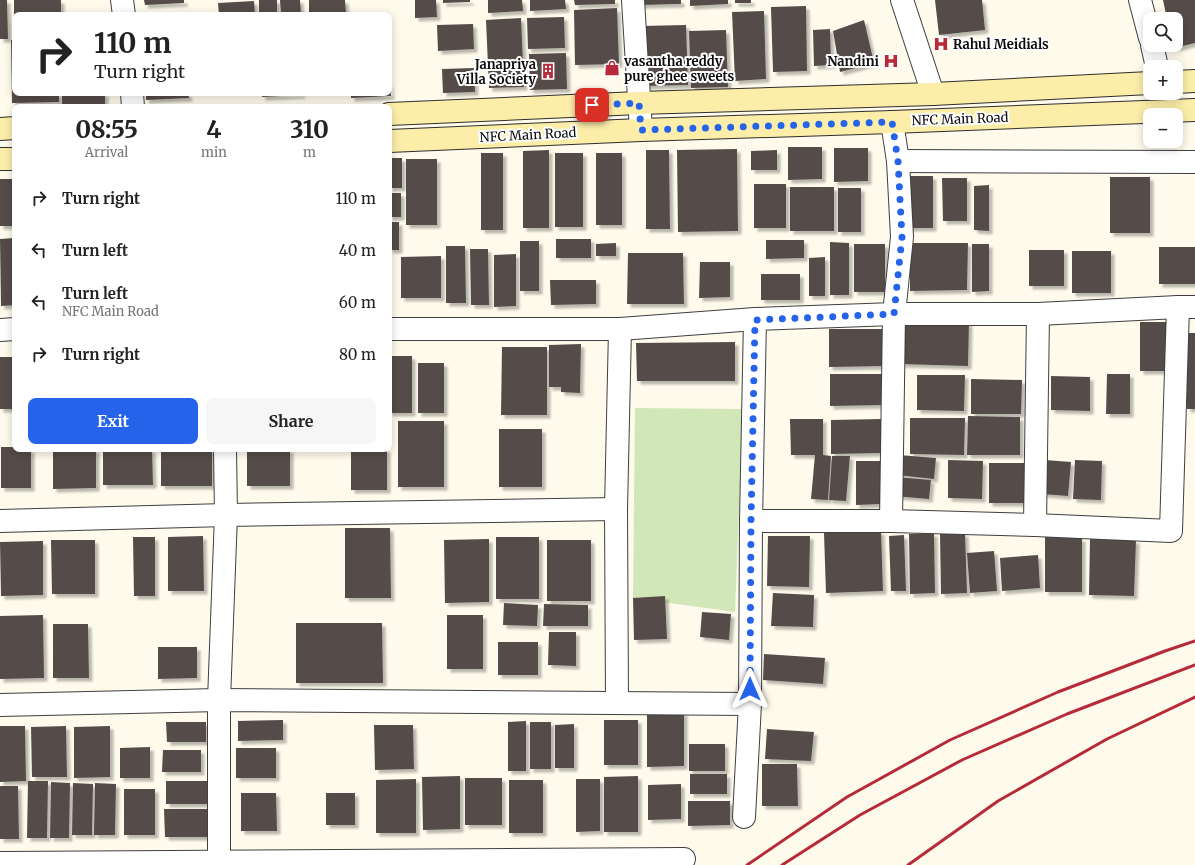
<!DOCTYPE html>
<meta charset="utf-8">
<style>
body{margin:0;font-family:Merriweather,serif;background:#f6f6f6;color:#222;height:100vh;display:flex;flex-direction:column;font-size:15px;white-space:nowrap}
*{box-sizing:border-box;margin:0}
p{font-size:13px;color:#767676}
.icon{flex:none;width:22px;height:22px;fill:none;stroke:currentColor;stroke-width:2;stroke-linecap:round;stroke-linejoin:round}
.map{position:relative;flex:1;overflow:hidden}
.panel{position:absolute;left:12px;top:104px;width:380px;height:348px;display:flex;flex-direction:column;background:#fff;border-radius:8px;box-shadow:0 2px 10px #0003}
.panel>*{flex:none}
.banner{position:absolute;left:12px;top:12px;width:380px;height:84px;border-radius:8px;box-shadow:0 2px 10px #0003;background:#fff;color:#222;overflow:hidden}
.tools{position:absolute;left:1143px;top:12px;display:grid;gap:8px}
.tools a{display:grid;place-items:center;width:40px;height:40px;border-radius:8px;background:#fff;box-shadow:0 2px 10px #0003;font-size:20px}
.pin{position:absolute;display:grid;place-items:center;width:34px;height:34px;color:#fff;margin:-17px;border-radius:8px;box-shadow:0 2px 6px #0006}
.me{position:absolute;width:44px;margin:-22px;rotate:0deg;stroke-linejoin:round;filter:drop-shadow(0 0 3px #0008)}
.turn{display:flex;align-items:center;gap:14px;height:84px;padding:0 16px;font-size:18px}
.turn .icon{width:52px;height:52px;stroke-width:2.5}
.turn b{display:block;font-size:28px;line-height:34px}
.eta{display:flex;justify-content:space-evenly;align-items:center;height:68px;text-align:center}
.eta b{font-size:24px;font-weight:700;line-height:28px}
.cta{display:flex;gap:8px;margin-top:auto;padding:8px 16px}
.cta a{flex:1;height:46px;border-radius:8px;background:#2563eb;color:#fff;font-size:16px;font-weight:700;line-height:46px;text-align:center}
.cta a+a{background:#f6f6f6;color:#222}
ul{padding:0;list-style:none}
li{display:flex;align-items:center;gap:12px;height:52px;padding:0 16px}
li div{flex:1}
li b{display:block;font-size:15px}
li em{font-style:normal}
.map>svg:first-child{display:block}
.green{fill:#d2e7b7}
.building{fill:#544c49;filter:url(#shadow)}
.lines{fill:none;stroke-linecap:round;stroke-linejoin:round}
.street-casing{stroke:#3f3f3f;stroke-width:24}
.secondary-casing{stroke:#2e2e2e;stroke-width:24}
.street{stroke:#fff;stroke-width:22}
.secondary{stroke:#fceea9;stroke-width:22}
.rail{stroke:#b62a39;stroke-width:3}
.route{stroke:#2563eb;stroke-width:7;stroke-dasharray:0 12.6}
.labels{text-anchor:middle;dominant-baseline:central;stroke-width:4;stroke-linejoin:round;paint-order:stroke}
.poi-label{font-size:13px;font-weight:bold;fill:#0c0c0c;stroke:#fff;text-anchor:start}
.street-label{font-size:13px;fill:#0c0c0c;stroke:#fff}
</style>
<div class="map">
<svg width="1195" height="865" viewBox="0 0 1195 865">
<defs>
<filter id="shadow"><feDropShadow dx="3.5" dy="3.5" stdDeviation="1" flood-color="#0004"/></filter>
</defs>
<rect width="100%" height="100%" fill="#fefaec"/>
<!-- green -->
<path class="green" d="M635 408 743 409 735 612 633 598Z"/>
<!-- building -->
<g class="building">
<path d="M0 0H7L8 39H0Z"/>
<rect x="14" y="0" width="47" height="15"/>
<path d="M144 0H184V3L145 5Z"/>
<rect x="259" y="0" width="18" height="15"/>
<path d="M280 0H300L301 15H281Z"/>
<path d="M309 0H345L346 15H309Z"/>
<path d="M415 0H436L437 17 415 18Z"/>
<path d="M443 0H470V2L443 3Z"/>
<path d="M488 0H522L523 11 488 13Z"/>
<path d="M530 0H565L566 9 530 11Z"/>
<path d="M574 0H615V4L575 5Z"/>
<path d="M640 0H681V4L640 5Z"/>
<path d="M690 0H728V4L690 6Z"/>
<rect x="735" y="0" width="16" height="3"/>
<path d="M935 0H982L985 30 939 35Z"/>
<path d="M1163 0H1195V43L1174 48 1173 45H1176V19H1167Z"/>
<path d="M254 1 255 15H219L218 3Z"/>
<path d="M806 6 807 71 773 72 771 7Z"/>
<path d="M617 8 619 64 575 65 574 10Z"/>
<path d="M764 11 766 79 735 81 732 12Z"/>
<path d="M564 17 565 48 528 49 527 18Z"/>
<path d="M521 18 524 87 489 88 486 20Z"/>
<path d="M864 20 874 63 840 72 833 31Z"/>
<path d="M473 24 474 49 438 51 437 25Z"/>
<path d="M686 25 688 85 644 86 642 26Z"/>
<path d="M830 29 831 65 814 66 813 30Z"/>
<path d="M726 30 728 87 691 88 689 31Z"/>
<path d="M11 40H15V93H59V102L12 103Z"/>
<path d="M566 53 567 89 530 90 529 54Z"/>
<path d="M474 68 475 92 443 93 442 69Z"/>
<path d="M389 84H390L391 96 351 98V93H389Z"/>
<rect x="62" y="93" width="43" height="14"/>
<path d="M146 93H188L189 98 146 100Z"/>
<path d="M262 93H302V95L262 97Z"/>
<path d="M788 147H822V179L788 180Z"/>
<path d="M834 148H868V181L834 182Z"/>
<path d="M737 149 738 231 678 232 677 150Z"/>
<path d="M549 150V228H523V151Z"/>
<path d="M646 150H669L670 229H646Z"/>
<path d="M777 150V170H751V151Z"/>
<rect x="481" y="153" width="22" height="77"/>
<rect x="555" y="153" width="28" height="74"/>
<rect x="596" y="153" width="26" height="72"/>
<rect x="389" y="158" width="13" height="30"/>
<rect x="406" y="159" width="31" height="66"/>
<rect x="902" y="176" width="31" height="52"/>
<rect x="1110" y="177" width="40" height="56"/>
<path d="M942 178H967V221H943Z"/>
<rect x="0" y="179" width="15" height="47"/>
<rect x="754" y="184" width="32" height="44"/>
<path d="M989 185V231L974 230V186Z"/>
<rect x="790" y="187" width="44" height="44"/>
<rect x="838" y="188" width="23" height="44"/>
<rect x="389" y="193" width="12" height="24"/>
<rect x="389" y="222" width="10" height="28"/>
<path d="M15 238V305L1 306 0 239Z"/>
<rect x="556" y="239" width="35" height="19"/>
<path d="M766 240H804V258L766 259Z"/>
<rect x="520" y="241" width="19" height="50"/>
<path d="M830 242 849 243V295H830Z"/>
<path d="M616 243V256H596V244Z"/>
<path d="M910 243H968L967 290 910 291Z"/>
<rect x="854" y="244" width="31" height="48"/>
<path d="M972 244H989V291L972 292Z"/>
<path d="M446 246H465L466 303H446Z"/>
<rect x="1159" y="247" width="36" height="37"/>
<path d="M470 249H488L489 305H471Z"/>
<rect x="1029" y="250" width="35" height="36"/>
<rect x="1072" y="251" width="39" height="42"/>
<path d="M628 253H683L684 304H627Z"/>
<path d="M516 254V306L494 307V255Z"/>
<path d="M441 256V298H401V257Z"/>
<path d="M825 257V296H809V258Z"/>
<path d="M700 262H730V297L699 298Z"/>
<rect x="761" y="274" width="39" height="26"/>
<path d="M550 280H596V304L551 305Z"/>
<path d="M902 321 969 322 968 366 901 364Z"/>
<path d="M1140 322H1167L1166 371H1140Z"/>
<path d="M829 329H886V366L829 367Z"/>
<rect x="1187" y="333" width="8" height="76"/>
<path d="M735 342V381H637L636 343Z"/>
<path d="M581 344 580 393 561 392V387H549V345Z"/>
<path d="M502 347H547V415H501Z"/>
<rect x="389" y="356" width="23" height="57"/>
<rect x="0" y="357" width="15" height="52"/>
<rect x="418" y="363" width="26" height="50"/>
<path d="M830 374H885L884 405 830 406Z"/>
<path d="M1107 374H1130V414H1106Z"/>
<path d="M917 375H965L964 411 917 410Z"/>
<path d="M1051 376 1090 377V411L1051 410Z"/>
<path d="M971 379 1022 380 1021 414H971Z"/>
<path d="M968 416 1020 417V455H967Z"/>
<path d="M910 418H965L964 455 910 454Z"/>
<path d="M790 419H823V455L831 456 828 500 811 499 815 455H791Z"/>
<path d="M882 419V453L831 454V420Z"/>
<rect x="398" y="421" width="46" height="66"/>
<rect x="499" y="429" width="43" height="58"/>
<path d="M1 447H15V449H31V488H1Z"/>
<path d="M53 449H96V488L53 489Z"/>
<path d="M103 449H152L153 485H103Z"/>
<rect x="161" y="449" width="51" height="37"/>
<rect x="247" y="449" width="43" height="37"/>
<rect x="351" y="449" width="36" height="41"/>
<path d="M899 455 936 458 934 479 897 475Z"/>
<path d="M832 456H850L846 501 829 500Z"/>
<path d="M948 460 983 461 982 499 948 498Z"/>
<path d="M1045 460 1071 462 1068 496 1042 494Z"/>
<path d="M1075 460 1102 461 1101 500 1073 499Z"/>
<path d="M856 461H881L882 504 856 505Z"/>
<path d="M989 463H1025L1024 503H989Z"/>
<path d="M896 477 931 480 929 499 894 496Z"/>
<path d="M345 528H390L391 598H345Z"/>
<path d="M881 531 883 591 826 593 824 533Z"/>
<path d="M934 533 935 593 910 594 909 534Z"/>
<path d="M965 533 967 593 941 594 940 534Z"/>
<path d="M904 535 906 591H891L889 536Z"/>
<path d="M203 536 204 591H168V537Z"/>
<path d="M768 536H810L809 587 767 586Z"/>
<path d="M133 537H155V596H134Z"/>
<rect x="496" y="537" width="43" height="62"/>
<path d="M1045 537 1082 538V592H1045Z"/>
<path d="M489 539V602L445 603 444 540Z"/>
<path d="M1090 539 1136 540 1134 596 1089 595Z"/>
<path d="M51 540H95V594H52Z"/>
<rect x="547" y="540" width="44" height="61"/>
<path d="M43 541V595L1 596 0 542Z"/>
<path d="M994 551 997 591 970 593 967 553Z"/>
<path d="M1038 555 1040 588 1002 591 1000 558Z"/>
<path d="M773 593 814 595 813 627 771 626Z"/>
<path d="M665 596 667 639 634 640 633 598Z"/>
<path d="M504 603 538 605 537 626 503 625Z"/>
<path d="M544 604 588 605V626H543Z"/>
<path d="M702 612 731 614 729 640 700 637Z"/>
<path d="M43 615 44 678 0 679V616Z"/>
<rect x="447" y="615" width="36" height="54"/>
<path d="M296 623H382L383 683H296Z"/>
<path d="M53 624H88L89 678H53Z"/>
<path d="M549 632H576V666L548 665Z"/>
<rect x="498" y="642" width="40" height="33"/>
<path d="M158 647H197V678L158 679Z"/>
<path d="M764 654 825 658 823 684 763 680Z"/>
<path d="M684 712V766L647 767V713Z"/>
<path d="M283 720V740L238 741V721Z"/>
<rect x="604" y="720" width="34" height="45"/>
<path d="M526 721V771H508V722Z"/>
<path d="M166 722H206V742H167Z"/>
<rect x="530" y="722" width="21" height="47"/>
<path d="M574 724V768H555V725Z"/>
<path d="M374 725H413L414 769 375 770Z"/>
<path d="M0 726H25L26 781 0 782Z"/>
<path d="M66 726 67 777H32L31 727Z"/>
<path d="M110 726V777L74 778V727Z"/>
<path d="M767 729 814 732 811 761 765 759Z"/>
<rect x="689" y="744" width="36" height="27"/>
<path d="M150 747V778H120V748Z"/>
<rect x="236" y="748" width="40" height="30"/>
<path d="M163 750H201V772H162Z"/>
<path d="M762 764H797L798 806H762Z"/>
<rect x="690" y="774" width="37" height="20"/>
<path d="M460 776V829L423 830 422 777Z"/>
<path d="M638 776V832H604V777Z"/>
<rect x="465" y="778" width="37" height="47"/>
<path d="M416 779V833H376V780Z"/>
<path d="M576 779H600V831L576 832Z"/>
<rect x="509" y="780" width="34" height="53"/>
<path d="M28 781H48L47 838H27Z"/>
<rect x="166" y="781" width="41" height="23"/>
<path d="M51 782 70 783 69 838H50Z"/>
<path d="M73 783 93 784 92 835H72Z"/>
<path d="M95 783 116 784 115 835H94Z"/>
<path d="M681 784V819L648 820V785Z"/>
<path d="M0 786H18L19 839H0Z"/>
<rect x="124" y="789" width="31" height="46"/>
<path d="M241 793H276L277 831H241Z"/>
<rect x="326" y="793" width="29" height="32"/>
<path d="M688 801H730V825L688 826Z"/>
<path d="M164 809H207L208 837H165Z"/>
</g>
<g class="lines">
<defs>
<g id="street">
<path d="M122 0 124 15"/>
<path d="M633 0 641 130"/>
<path d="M902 0 933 94"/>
<path d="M1140 0 1150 38"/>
<path d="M1152 45 1157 67"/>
<path d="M132 93 133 107"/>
<path d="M898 161 1195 162"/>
<path d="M389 329H620L755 319 894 314H1038L1178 307H1195"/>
<path d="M0 330 15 329"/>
<path d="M0 521 226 515 616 509"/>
<path d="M751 521H891L1035 525 1171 531 1178 307"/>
<path d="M891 521 894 314 902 237 898 161 892 122"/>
<path d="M1035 525 1038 314"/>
<path d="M617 703 616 509 620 329"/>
<path d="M0 705 219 700 750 704"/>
<path d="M744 817 750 704 751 521 755 319"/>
<path d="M0 863 684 859"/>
<path d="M219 865V700L226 515 225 449"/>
</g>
<g id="secondary">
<path d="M1176 82 1195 81"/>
<path d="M389 114 639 103 933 94 1150 83"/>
<path d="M0 129 15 128"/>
<path d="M389 141 641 130 892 122 1195 110"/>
<path d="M0 159H15"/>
</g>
</defs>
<!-- street casing -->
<use href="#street" class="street-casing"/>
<!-- secondary casing -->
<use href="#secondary" class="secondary-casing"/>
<!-- street -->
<use href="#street" class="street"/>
<!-- secondary -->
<use href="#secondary" class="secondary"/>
<!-- rail -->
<g class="rail">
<path d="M747 865 847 797 950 740 1058 692 1165 651 1195 641"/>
<path d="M782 865 860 815 962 760 1067 714 1195 665"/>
<path d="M908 865 998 801 1107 739 1195 697"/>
</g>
</g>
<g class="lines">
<!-- route -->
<path class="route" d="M592 105 639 103 641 130 892 122 898 161 902 237 894 314 755 320 751 521 750 689"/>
</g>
<!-- icons -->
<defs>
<symbol id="hospital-bare" viewBox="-9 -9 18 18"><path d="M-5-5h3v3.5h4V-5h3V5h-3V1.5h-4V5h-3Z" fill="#b62a39" stroke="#fff" stroke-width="2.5" paint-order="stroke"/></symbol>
<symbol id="shop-bare" viewBox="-9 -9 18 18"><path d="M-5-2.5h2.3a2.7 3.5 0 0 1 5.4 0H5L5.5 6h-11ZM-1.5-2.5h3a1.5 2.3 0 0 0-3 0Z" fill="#b62a39" stroke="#fff" stroke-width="2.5" paint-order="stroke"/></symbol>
<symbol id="building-bare" viewBox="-9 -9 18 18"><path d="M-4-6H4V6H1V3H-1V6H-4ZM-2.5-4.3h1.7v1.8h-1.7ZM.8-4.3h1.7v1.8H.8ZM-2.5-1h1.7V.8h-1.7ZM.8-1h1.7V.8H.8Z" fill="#b62a39" stroke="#fff" stroke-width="2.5" paint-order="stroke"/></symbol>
</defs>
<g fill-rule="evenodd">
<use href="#hospital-bare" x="930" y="33" width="22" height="22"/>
<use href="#hospital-bare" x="880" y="50" width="22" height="22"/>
<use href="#shop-bare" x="601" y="57" width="22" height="22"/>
<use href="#building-bare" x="537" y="60" width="22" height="22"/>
</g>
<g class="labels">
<!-- poi labels -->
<g class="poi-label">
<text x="953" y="44">Rahul Meidials</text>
<text x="624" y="61">vasantha reddy<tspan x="624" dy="15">pure ghee sweets</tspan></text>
<text x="879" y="61" text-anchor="end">Nandini</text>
<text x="536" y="64" text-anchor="end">Janapriya<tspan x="536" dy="15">Villa Society</tspan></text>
</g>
<!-- street labels -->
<g class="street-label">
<text transform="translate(960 119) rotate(-2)">NFC Main Road</text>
<text transform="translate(528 135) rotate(-3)">NFC Main Road</text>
</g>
</g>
</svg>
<div class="tools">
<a><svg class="icon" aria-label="search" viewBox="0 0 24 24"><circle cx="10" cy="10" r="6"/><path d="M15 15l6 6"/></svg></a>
<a>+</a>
<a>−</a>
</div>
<div class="pin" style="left:592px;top:105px;background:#d93025"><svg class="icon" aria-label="arrive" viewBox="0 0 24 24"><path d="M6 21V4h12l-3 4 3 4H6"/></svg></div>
<svg class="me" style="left:750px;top:689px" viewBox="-20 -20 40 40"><path d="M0-17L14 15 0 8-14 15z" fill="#2563eb" stroke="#fff" stroke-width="4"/></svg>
<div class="banner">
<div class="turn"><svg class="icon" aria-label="right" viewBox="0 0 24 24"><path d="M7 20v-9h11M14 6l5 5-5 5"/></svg><div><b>110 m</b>Turn right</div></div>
</div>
<section class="panel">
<div class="eta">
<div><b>08:55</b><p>Arrival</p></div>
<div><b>4</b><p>min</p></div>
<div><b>310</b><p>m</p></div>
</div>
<ul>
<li><svg class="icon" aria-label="right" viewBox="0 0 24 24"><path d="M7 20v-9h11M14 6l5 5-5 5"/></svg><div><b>Turn right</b></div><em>110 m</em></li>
<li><svg class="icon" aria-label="left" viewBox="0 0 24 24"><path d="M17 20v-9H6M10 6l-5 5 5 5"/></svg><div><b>Turn left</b></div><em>40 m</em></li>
<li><svg class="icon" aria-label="left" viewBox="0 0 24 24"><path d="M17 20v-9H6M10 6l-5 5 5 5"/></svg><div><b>Turn left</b><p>NFC Main Road</p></div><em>60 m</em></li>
<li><svg class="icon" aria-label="right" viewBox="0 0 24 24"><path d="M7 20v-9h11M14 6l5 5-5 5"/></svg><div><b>Turn right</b></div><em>80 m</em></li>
</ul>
<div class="cta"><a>Exit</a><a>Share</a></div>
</section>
</div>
